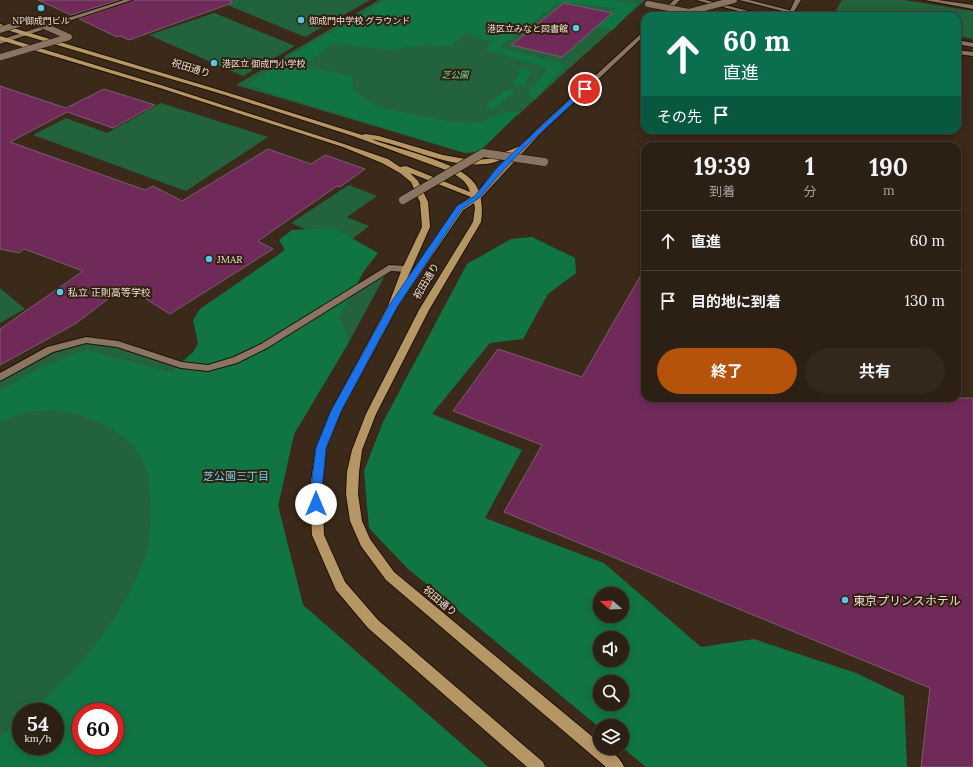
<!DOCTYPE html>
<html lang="ja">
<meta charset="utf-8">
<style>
body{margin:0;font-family:Lora,"Noto Sans JP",serif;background:#34271c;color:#f1f3f6;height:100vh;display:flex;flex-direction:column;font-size:15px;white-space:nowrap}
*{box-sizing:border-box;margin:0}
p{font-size:13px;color:#a6a2a0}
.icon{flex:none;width:22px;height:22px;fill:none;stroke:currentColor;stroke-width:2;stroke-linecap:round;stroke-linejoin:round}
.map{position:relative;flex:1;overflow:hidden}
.panel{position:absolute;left:641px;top:142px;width:320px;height:260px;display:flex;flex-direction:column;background:#2c1f13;border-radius:12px;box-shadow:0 2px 10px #0003,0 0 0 1px #483d33}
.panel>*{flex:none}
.hud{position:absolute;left:641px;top:12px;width:320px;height:122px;border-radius:12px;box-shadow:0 2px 10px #0003,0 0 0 1px #483d33;background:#0b6e4f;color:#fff;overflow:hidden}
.needle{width:26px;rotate:289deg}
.buttons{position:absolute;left:593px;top:587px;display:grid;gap:8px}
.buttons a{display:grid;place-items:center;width:36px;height:36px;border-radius:50%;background:#2c1f13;box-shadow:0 2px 10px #0003,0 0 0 1px #483d33;font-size:20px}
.speed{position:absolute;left:12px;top:703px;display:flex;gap:8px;font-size:20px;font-weight:700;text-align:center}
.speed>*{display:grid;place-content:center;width:52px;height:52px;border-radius:50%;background:#2c1f13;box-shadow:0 2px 10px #0003,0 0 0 1px #483d33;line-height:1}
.speed small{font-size:10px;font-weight:400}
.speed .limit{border:6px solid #d22;background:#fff;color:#111}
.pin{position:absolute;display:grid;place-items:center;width:34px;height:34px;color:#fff;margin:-17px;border:2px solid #fff;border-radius:50%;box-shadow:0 1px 4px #0007}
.me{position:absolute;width:44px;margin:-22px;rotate:0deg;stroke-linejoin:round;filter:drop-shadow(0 0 3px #0008)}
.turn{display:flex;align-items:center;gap:14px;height:84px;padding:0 16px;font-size:18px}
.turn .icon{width:52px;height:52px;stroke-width:2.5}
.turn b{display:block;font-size:28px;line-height:34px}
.then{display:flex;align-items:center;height:38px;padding:0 16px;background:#0003;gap:8px;font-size:15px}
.eta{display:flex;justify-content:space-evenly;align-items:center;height:68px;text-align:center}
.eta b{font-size:24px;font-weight:700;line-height:28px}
.button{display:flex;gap:8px;margin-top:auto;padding:8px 16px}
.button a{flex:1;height:46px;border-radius:24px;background:#b45309;color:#fff;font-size:16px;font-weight:700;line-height:46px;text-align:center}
.button a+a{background:#34271c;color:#f1f3f6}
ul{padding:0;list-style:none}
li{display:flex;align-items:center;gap:12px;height:60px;padding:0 16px;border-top:1px solid #483d33}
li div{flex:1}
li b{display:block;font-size:15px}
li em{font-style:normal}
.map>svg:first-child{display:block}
.green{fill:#22633e;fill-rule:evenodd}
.forest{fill:#117543;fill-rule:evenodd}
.building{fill:#702a5a;stroke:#765e6c}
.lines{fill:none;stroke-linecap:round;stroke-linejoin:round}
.street-casing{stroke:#221103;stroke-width:2}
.secondary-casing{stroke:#221103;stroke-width:2}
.primary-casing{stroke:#221103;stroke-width:2}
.street{fill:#8a7563;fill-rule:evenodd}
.secondary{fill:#8a7563;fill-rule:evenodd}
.primary{fill:#b59765;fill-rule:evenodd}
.street-bridge-far1-casing{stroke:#221103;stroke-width:7;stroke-linecap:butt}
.street-bridge-casing{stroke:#221103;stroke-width:9;stroke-linecap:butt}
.street-bridge-far1{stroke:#8a7563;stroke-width:6}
.street-bridge{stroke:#8a7563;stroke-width:8}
.route{fill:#1a73e8;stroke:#114b97}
.poi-dot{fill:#59c8e5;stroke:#311f10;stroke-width:1.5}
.labels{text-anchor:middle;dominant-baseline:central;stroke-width:4;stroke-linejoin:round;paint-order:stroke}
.far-poi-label{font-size:9px;fill:#ede1d7;stroke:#311f10;text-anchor:start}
.far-park-label{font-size:9px;font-style:italic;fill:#74e8a2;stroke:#311f10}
.street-label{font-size:10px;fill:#ede1d7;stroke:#311f10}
.poi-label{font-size:10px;fill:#ede1d7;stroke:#311f10;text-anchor:start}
.neighbourhood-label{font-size:11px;fill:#6fd2ed;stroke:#311f10}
.near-poi-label{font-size:12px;fill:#ede1d7;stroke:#311f10;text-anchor:start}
</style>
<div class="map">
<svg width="973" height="767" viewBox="0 0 973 767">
<rect width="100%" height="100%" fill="#3b2919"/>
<!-- green -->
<g class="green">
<path d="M215 0H370L305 37Z"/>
<path d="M379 0H645L520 113 465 153 236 85Z"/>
<path d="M842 0H904L973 11V39L957 36V16L833 15Z"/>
<path d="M214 13 295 46 243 76 149 35Z"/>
<path d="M161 103 268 137 186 191 33 135 66 118 107 133Z"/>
<path d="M349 185 377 196 347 217 369 226 343 246 291 223Z"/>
<path d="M389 268 349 342 294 434 278 506 303 605 488 767H0V377L50 349 86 340 118 344 181 365 208 368ZM21 712H55V746H21ZM81 712H115V746H81Z"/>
<path d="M0 288 25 309 0 323Z"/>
</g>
<!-- forest -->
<g class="forest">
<path d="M386 0H610L637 4 613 30 596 27 616 8 559 2 499 47 565 65 535 100 528 94 548 68 485 49 495 42 478 38 467 32 451 46 424 45 388 50 337 43 328 47 307 63 308 67 352 76 353 90 369 103 385 109 451 122 471 123 488 120 504 112H520L479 152 465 153 265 91 250 84 292 55Z"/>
<path d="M527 67 530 75 523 86 512 84 517 79 519 69Z"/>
<path d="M506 90 515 91 494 109 485 107Z"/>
<path d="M334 228 378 253 364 271 339 317 349 342 294 434 278 506 303 605 488 767H0V736L21 720V746H55V712H30C77 673 120 620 143 564 151 546 151 523 151 504 150 491 150 474 144 462 127 428 75 406 38 411 26 412 12 417 0 420V391L43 367 86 350 171 372 194 351 198 343 193 320 200 309 285 250 279 240 292 230ZM81 712H115V746H81Z"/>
<path d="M532 237 575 258 576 273 548 294 523 339 490 343 432 414 522 450 485 518 604 563 701 647 754 639 856 673 904 696 907 767H646L622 747V726H600V728L407 568 369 528 364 471 383 422 467 264 511 239ZM600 594H622V616H600ZM600 638H622V660H600ZM600 682H622V704H600Z"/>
</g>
<!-- building -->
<g class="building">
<path d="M38 0H119L71 15Z"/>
<path d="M133 0H231L232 3 129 40 120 36 117 37 79 19Z"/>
<path d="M564 3 612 13 562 57 511 45Z"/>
<path d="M0 86 66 108 104 89 155 105 113 128 67 112 10 142 145 190 153 186 182 201 268 149 311 164 325 155 365 169 340 187 337 186 258 241 273 249 170 314 125 286 75 324 0 365V329L83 271 24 249 19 253 0 249Z"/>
<path d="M645 268V398H973V767H921L930 688 504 512 542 445 453 411 498 349 582 377Z"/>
</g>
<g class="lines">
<defs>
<g id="street">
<path d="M795 0H801L793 13H789Z"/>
<path d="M389 265 406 266 410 269 406 272 391 271 267 348 237 363 208 371 181 368 117 347 86 343 53 352 0 381V373L47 347 86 337 118 341 182 362 208 365 234 357 261 344Z"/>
</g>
<g id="secondary">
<path d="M124 0H132L0 44V40Z"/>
<path d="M674 0H680L664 16H658Z"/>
<path d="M696 0H705L768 16H758Z"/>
<path d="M739 0H749L812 16H802Z"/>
<path d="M925 0H938L973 5V9Z"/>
<path d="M645 30V35L540 134 480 199H474V195L535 131Z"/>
<path d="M957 40 973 43V47L957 44Z"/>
<path d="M957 50 973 52V56L957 54Z"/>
</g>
<path id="primary" d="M0 24 229 93 362 135 365 134 379 136 443 155 471 160 488 159 520 146H524V148C512 154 499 163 485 164 446 168 409 146 371 139 396 149 461 162 475 184 482 195 483 209 481 222L429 310 376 414 362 450 359 472 358 494 362 521 370 539 394 572 600 743V748C609 748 621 758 624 767H606L386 580 361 546 350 521 346 494 347 472 352 450 366 414 419 310 473 222 475 208 474 203 463 210 404 297 400 298 398 306 341 411 326 448 322 489 324 535 345 582 378 620 543 762 545 767H527L368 628 336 590 312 535 310 489 316 448 331 411 388 306 402 269 422 227 420 202 411 182 400 173 382 163 343 147 160 88 0 40V36L164 86 347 145 388 159 400 167 406 166 470 192C467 180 456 175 446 170L353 136 225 95 0 28ZM410 173 471 197 457 206 406 281 430 227 428 202 418 181Z"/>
</defs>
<!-- street casing -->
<use href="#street" class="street-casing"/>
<!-- secondary casing -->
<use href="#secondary" class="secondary-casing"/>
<!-- primary casing -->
<use href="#primary" class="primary-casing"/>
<!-- street -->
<use href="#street" class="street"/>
<!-- secondary -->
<use href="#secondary" class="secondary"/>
<!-- primary -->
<use href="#primary" class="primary"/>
<defs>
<g id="street-bridge-far1">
<path d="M648 4 689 12 734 0"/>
<path d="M0 30 31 20 69 37 1 57"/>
</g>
<path id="street-bridge" d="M403 200 483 153 544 162"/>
</defs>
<!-- street-bridge-far1 casing -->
<use href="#street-bridge-far1" class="street-bridge-far1-casing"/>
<!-- street-bridge casing -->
<use href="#street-bridge" class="street-bridge-casing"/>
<!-- street-bridge-far1 -->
<use href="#street-bridge-far1" class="street-bridge-far1"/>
<!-- street-bridge -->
<use href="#street-bridge" class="street-bridge"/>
</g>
<!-- route -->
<path class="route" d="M583 88 588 89 524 148 501 172 479 198 462 209 397 307 341 411 326 448 320 507H313L311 489 316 448 331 411 390 304 457 206 475 196 496 169 520 146Z"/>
<!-- markers -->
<g class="poi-dot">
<circle cx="41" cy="8" r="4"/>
<circle cx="301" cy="20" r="4"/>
<circle cx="576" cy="28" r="4"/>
<circle cx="214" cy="63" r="4"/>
<circle cx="209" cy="259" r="4"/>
<circle cx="60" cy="292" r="4"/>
<circle cx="845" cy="600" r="4"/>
</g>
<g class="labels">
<!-- far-poi labels -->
<g class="far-poi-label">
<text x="41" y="20" text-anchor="middle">NP御成門ビル</text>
<text x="309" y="20">御成門中学校 グラウンド</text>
<text x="568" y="28" text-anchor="end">港区立みなと図書館</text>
<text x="222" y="63">港区立 御成門小学校</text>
</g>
<!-- far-park labels -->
<g class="far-park-label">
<text x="455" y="74">芝公園</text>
</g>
<!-- street labels -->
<g class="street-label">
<text transform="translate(191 68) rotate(17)">祝田通り</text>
<text transform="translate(426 281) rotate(-59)">祝田通り</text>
<text transform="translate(440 601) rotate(40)">祝田通り</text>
</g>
<!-- poi labels -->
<g class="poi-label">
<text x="217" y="259">JMAR</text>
<text x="68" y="292">私立 正則高等学校</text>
</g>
<!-- neighbourhood labels -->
<g class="neighbourhood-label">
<text x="236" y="476">芝公園三丁目</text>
</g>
<!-- near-poi labels -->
<g class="near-poi-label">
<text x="853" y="600">東京プリンスホテル</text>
</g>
</g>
</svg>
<div class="buttons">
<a><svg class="needle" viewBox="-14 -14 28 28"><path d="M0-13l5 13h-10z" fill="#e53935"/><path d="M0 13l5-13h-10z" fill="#a6a2a0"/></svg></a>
<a><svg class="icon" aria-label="sound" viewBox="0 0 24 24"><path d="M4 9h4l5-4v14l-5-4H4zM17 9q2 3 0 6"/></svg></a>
<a><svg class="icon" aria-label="search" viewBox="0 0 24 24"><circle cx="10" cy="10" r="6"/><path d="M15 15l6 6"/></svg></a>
<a><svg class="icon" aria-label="layers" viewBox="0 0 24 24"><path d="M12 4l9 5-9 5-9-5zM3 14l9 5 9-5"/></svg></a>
</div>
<div class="speed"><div>54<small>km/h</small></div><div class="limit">60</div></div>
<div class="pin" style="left:585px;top:89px;background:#d93025"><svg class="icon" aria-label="arrive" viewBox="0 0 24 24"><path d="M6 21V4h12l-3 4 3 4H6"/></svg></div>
<svg class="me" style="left:316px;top:504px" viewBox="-20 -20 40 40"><circle r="19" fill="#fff"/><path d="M0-13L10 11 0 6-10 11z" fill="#1a73e8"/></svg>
<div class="hud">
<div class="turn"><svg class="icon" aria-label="ahead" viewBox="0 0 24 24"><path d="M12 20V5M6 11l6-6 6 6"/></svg><div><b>60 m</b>直進</div></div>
<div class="then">その先<svg class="icon" aria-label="arrive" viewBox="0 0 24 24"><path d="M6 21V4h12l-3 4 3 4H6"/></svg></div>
</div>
<section class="panel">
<div class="eta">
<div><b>19:39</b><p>到着</p></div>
<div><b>1</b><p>分</p></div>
<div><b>190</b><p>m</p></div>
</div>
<ul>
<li><svg class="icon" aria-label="ahead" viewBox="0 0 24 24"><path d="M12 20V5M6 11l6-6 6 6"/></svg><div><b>直進</b></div><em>60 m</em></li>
<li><svg class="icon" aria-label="arrive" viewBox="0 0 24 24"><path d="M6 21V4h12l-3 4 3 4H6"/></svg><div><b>目的地に到着</b></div><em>130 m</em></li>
</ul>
<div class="button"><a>終了</a><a>共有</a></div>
</section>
</div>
